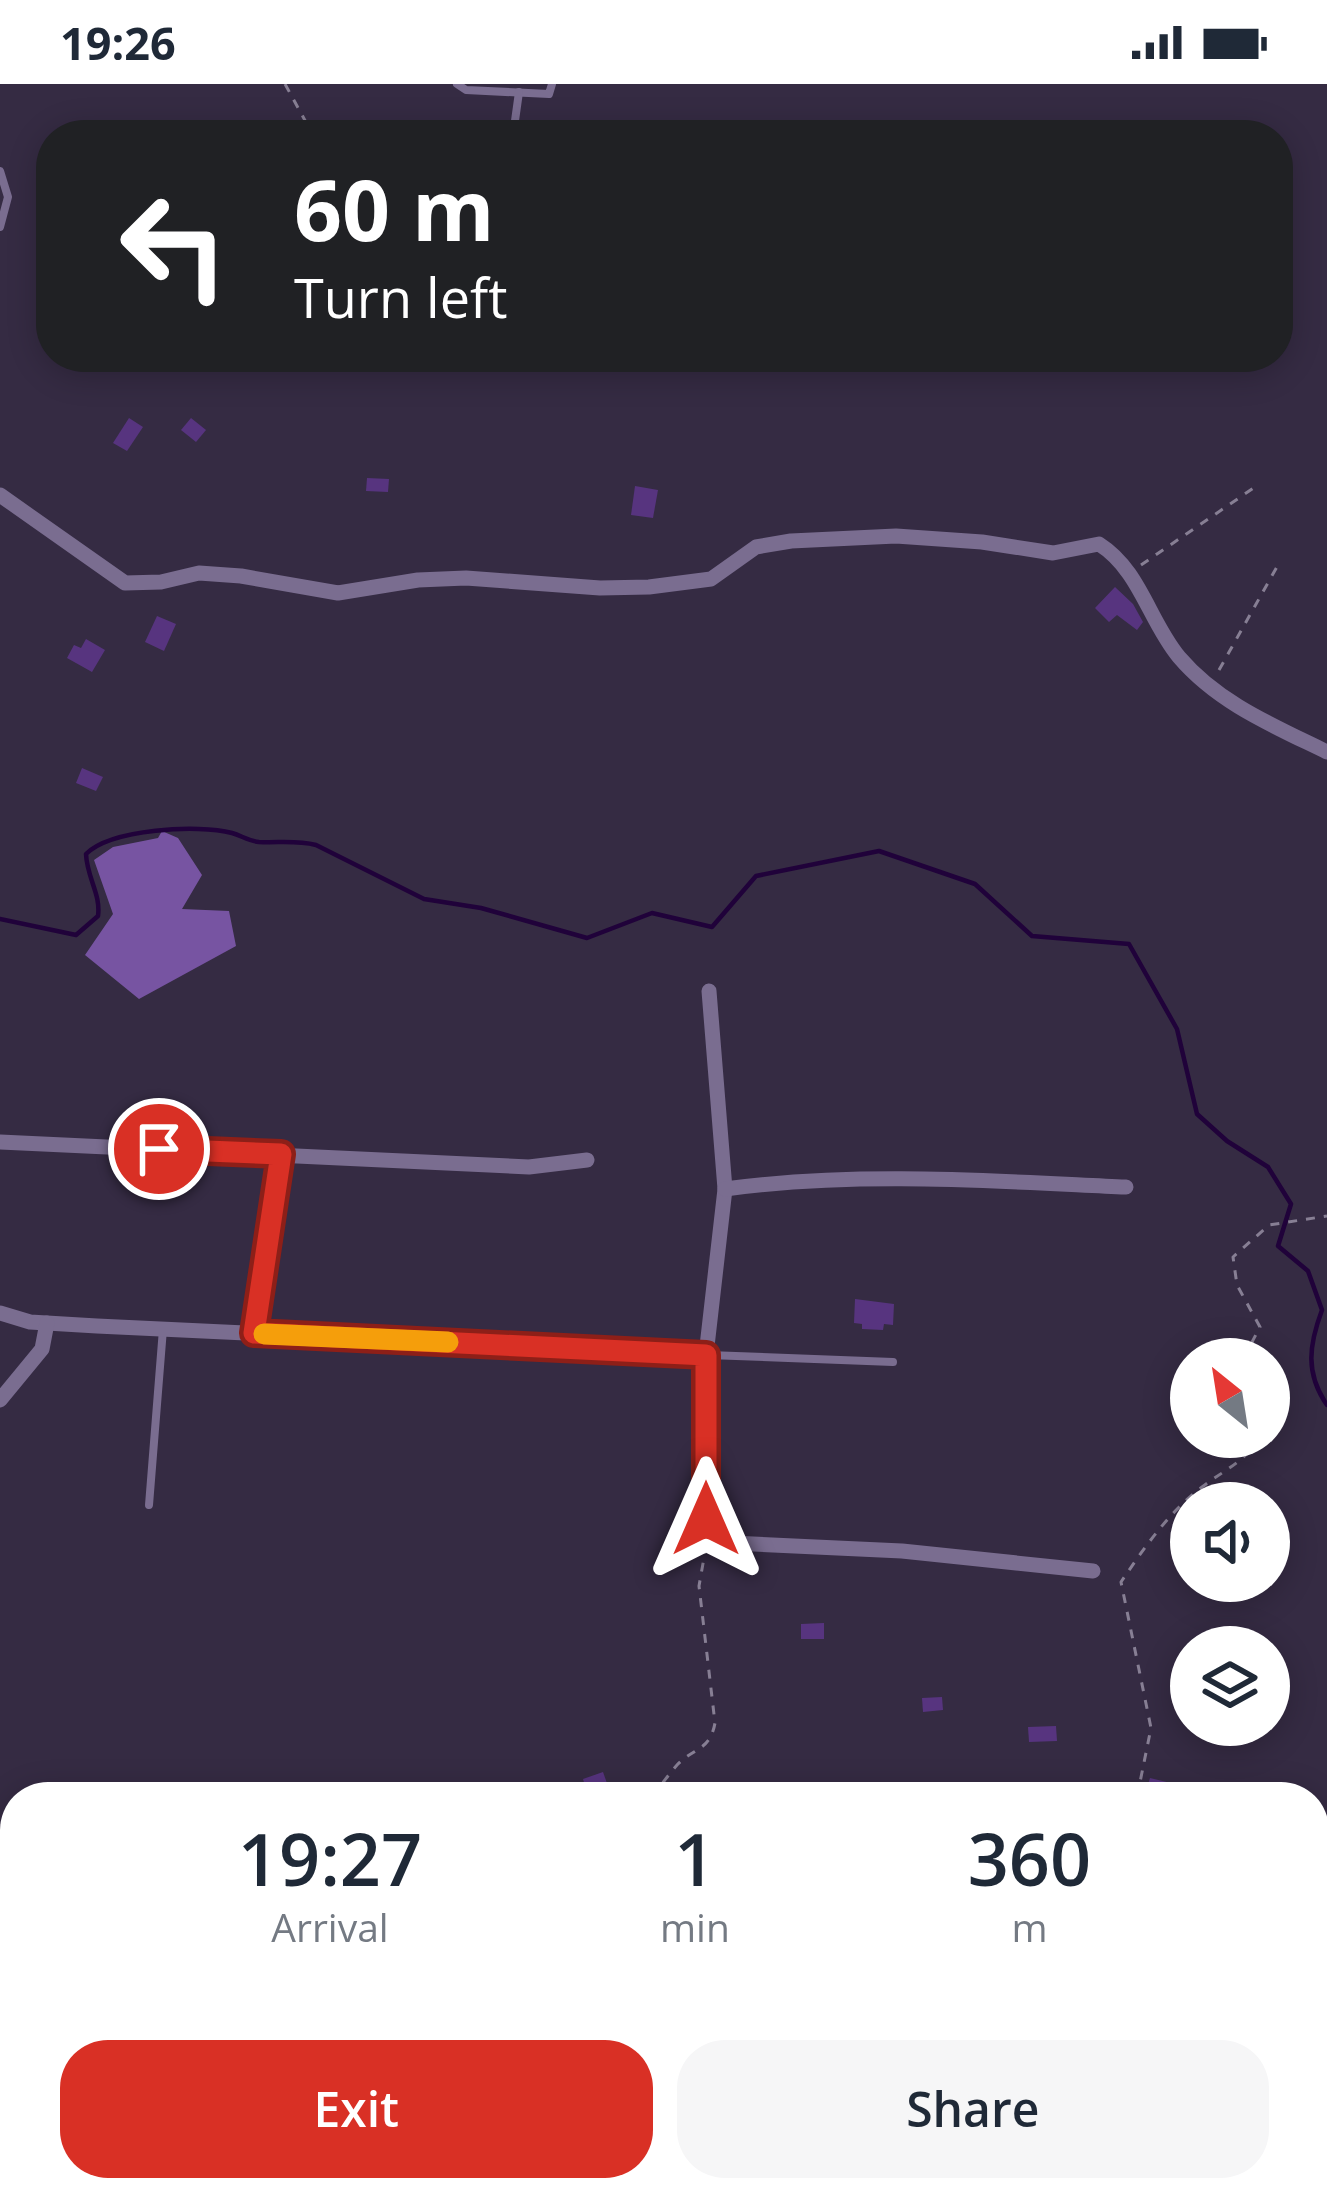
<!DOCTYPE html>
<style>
body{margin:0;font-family:"Open Sans",sans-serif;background:#f6f6f7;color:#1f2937;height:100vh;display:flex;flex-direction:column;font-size:45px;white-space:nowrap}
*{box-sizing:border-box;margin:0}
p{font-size:39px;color:#747a83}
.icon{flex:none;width:66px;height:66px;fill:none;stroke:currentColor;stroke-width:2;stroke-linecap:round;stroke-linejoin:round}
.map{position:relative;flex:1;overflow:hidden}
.panel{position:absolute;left:0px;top:1698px;width:1329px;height:420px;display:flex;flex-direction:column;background:#fff;border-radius:48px 48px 0 0;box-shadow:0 6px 30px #0003}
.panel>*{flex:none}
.hud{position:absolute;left:36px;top:36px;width:1257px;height:252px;border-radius:48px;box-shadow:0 6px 30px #0003;background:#202124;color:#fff;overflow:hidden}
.needle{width:78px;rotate:330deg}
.controls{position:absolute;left:1170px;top:1254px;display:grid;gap:24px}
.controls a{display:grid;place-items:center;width:120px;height:120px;border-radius:50%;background:#fff;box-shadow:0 6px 30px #0003;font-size:60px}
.pin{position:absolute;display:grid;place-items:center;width:102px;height:102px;color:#fff;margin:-51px;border:6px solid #fff;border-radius:50%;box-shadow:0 3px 12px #0007}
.me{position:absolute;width:132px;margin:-66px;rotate:0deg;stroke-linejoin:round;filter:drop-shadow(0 0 9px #0008)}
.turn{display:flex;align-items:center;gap:42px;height:252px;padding:0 60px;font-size:54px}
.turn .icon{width:156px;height:156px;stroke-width:2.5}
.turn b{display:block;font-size:84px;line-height:102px}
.eta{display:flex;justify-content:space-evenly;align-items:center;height:204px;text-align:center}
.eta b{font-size:72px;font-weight:600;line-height:84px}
.button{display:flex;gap:24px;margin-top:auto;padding:24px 60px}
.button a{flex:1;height:138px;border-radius:48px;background:#d93025;color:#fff;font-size:48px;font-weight:600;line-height:138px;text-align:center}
.button a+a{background:#f6f6f7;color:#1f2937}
.status{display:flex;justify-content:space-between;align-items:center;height:84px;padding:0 60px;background:#fff;direction:ltr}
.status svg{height:33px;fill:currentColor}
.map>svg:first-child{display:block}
.forest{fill:#7754a2}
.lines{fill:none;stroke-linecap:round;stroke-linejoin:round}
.stream{stroke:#20023a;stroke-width:4.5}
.building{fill:#57347f}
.path{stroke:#877f94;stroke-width:3;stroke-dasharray:9 9;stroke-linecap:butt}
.service{stroke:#7a6d90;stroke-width:8}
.minor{stroke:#7a6d90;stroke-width:15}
.route-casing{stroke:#8d1f18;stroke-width:30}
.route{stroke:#d93025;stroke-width:21}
.slow{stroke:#f59e0b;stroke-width:21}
</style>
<div class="status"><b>19:26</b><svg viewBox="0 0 49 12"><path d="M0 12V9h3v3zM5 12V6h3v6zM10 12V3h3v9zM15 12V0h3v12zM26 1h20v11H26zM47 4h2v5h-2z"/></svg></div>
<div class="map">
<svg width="1327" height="2118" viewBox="0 0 1327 2118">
<rect width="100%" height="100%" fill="#352b43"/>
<!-- forest -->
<path class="forest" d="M162 747 178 754 202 791 182 825 229 827 236 862 139 915 85 871 113 830 94 776 113 763 158 754Z"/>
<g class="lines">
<!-- stream -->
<path class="stream" d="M0 835 76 851 98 832C101 810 87 794 86 770 111 745 198 740 232 749 242 752 249 757 259 758 279 759 296 756 316 761L424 815 481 824 587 854 652 829 712 843 756 792 879 767 975 800 1032 852 1129 860 1177 945 1197 1030 1227 1057 1268 1083 1291 1120 1278 1162 1308 1187 1322 1226C1309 1261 1305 1289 1327 1321"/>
</g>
<!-- building -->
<g class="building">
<path d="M129 334 143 343 127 367 113 359Z"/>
<path d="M191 334 206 346 196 358 181 346Z"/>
<path d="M367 394 389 395 388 408 366 407Z"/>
<path d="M635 402 658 406 653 434 631 431Z"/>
<path d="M1115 503 1133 520 1143 538 1137 546 1117 531 1109 538 1095 524Z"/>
<path d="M157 532 176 540 164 567 145 558Z"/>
<path d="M86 555 105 566 92 588 67 574 74 561 81 564Z"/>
<path d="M82 684 103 693 96 707 76 699Z"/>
<path d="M855 1215 894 1220 893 1241 884 1240 883 1246 862 1245V1240L854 1239Z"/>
<path d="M824 1539V1555H801V1540Z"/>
<path d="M942 1613 943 1626 923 1628 922 1614Z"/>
<path d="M1056 1642 1057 1657 1029 1658 1028 1643Z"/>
<path d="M603 1688 608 1702 587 1709 583 1695Z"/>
<path d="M1150 1694 1179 1701 1176 1713H1155L1156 1709 1146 1707Z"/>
</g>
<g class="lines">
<!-- path -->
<g class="path">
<path d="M285 0 313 51"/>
<path d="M1141 481 1255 403"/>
<path d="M1219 586 1278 481"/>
<path d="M1243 1275 1260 1243 1237 1201 1233 1173 1269 1141 1327 1132"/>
<path d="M652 1713C660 1703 668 1691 677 1681 693 1664 710 1667 715 1639L699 1502 705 1468"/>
<path d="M1137 1713 1151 1644 1121 1498C1144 1464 1169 1428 1202 1403 1224 1386 1245 1378 1260 1353"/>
<path d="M1314 1926H1327"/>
<path d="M0 2027 15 2018"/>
<path d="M670 2103 684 2118"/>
<path d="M861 2118 870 2103"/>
</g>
<!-- service -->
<g class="service">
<path d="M457 0 466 6 549 10 552 0"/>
<path d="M513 51 519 8"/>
<path d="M0 87 8 113 0 143"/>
<path d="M708 1271 893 1278"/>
<path d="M149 1421 163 1245"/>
</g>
<!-- minor -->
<g class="minor">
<path d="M0 411 125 499 161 498 199 489 241 492 338 509 418 496 466 494 600 504 649 503 711 495 756 463 791 457 896 452 982 458 1053 469 1099 460C1140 486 1149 537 1179 573 1218 619 1274 642 1327 668"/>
<path d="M709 907 725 1105 706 1271V1435L709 1449 732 1459 902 1467 1093 1487"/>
<path d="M0 1058 529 1083 587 1076"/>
<path d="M725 1105C858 1087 993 1097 1126 1103"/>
<path d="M0 1229 30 1238 97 1242 706 1271"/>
<path d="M254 1249 281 1070"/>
<path d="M0 1316 42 1265 47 1239"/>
</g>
</g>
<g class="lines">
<defs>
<path id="route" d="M159 1065 281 1070 254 1249 706 1271V1435"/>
</defs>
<!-- route casing -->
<use href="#route" class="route-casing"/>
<!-- route -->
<use href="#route" class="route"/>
<!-- slow -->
<path class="slow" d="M264 1250 448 1258"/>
</g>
</svg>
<div class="controls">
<a><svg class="needle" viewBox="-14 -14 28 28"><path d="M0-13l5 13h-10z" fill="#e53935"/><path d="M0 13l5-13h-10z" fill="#747a83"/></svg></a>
<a><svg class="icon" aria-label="sound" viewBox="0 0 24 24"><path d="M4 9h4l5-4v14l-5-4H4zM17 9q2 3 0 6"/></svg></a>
<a><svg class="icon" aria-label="layers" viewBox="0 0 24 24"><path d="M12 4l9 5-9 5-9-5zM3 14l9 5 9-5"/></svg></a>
</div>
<div class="pin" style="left:159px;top:1065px;background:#d93025"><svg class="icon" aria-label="arrive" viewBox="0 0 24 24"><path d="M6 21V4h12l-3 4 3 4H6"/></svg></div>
<svg class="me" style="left:706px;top:1435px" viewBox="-20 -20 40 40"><path d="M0-17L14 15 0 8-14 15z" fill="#d93025" stroke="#fff" stroke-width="4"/></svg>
<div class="hud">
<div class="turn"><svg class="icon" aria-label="left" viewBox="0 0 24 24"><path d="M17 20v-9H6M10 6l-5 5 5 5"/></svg><div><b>60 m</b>Turn left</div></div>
</div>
<section class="panel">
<div class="eta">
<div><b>19:27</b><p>Arrival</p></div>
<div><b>1</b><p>min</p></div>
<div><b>360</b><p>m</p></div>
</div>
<div class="button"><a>Exit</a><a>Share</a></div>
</section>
</div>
